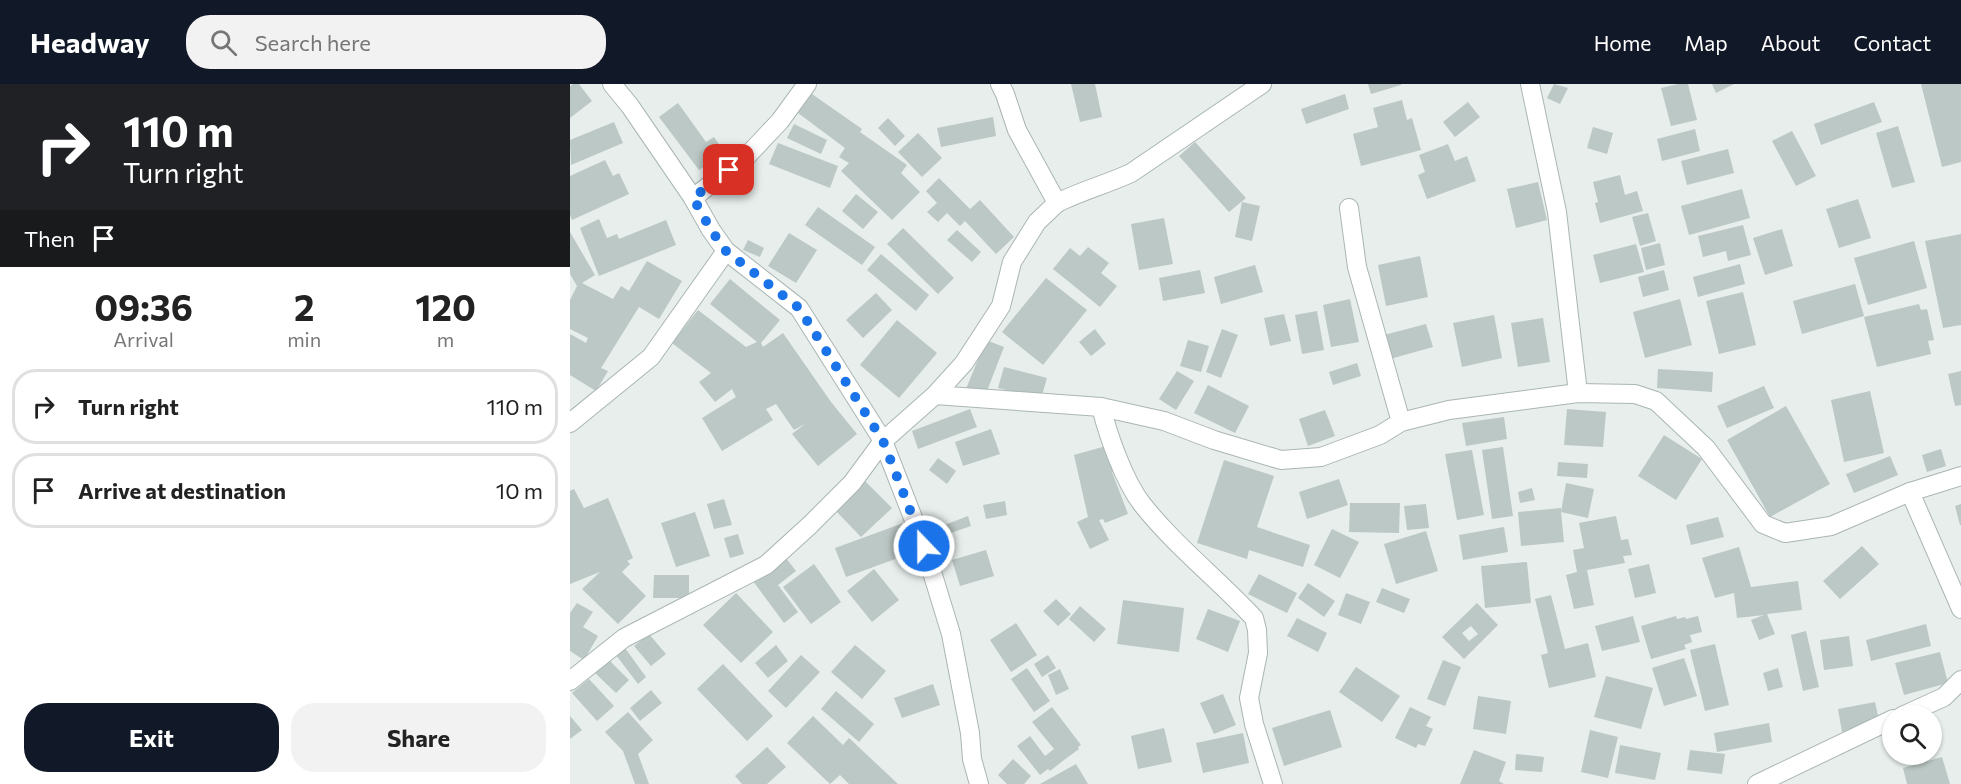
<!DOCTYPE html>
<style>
body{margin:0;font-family:Commissioner,sans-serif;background:#f2f2f2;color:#222;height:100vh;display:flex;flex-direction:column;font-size:22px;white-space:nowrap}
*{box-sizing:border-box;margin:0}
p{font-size:20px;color:#767676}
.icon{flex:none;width:33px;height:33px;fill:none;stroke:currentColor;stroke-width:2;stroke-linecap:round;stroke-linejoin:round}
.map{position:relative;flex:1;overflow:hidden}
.details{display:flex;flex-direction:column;background:#fff;width:570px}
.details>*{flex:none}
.guide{background:#202124;color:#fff;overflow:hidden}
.fabs{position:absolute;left:1312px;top:621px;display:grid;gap:12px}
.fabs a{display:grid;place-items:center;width:60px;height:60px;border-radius:50%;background:#fff;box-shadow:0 2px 4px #0004;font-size:30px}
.pin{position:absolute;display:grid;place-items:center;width:51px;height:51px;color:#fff;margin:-26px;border-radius:12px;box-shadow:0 3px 9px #0006}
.me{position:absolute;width:66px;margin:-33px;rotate:338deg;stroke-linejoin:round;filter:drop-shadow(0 0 4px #0008)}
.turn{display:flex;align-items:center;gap:21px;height:126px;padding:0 24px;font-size:27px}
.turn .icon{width:78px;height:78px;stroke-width:2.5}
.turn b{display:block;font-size:42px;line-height:51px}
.then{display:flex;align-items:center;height:57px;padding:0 24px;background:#0003;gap:12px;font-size:22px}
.eta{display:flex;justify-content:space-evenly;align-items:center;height:102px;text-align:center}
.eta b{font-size:36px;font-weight:700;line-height:42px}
.primary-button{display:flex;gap:12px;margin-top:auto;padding:12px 24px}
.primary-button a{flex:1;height:69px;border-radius:24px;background:#111827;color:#fff;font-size:24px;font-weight:700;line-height:69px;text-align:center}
.primary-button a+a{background:#f2f2f2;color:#222}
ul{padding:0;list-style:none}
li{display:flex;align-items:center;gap:18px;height:75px;margin:0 12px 9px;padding:0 12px;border:3px solid #e0e0e0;border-radius:24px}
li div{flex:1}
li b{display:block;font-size:22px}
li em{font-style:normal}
header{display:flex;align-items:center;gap:36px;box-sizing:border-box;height:84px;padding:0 30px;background:#111827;color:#fff}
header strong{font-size:28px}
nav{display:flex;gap:33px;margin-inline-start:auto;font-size:21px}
.search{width:420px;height:54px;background:#f2f2f2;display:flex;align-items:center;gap:15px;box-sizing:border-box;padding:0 21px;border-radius:24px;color:#767676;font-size:22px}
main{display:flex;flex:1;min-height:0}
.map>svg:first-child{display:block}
.building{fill:#bcc8c5;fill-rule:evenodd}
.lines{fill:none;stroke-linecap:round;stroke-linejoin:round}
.minor-casing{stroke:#aab6b4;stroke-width:20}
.minor{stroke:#fff;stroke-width:18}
.route{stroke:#1a73e8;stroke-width:10;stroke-dasharray:0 18}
</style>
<header>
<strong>Headway</strong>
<div class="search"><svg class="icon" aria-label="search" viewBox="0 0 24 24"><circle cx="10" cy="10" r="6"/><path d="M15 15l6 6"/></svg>Search here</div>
<nav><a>Home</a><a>Map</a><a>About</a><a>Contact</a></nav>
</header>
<main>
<section class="details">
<div class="guide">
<div class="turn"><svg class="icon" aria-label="right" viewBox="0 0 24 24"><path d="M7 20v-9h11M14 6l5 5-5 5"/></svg><div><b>110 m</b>Turn right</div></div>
<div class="then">Then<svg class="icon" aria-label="arrive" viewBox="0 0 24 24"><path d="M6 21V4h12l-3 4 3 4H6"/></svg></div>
</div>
<div class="eta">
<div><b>09:36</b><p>Arrival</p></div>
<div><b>2</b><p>min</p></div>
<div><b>120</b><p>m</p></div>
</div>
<ul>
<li><svg class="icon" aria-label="right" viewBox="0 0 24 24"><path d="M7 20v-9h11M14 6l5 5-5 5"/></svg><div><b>Turn right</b></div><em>110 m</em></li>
<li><svg class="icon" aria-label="arrive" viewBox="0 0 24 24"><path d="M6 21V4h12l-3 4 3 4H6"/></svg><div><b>Arrive at destination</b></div><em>10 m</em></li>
</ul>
<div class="primary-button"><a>Exit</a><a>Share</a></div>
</section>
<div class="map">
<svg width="1391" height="700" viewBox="0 0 1391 700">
<rect width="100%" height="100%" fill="#e7eeec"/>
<!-- building -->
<g class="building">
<path d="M3 0H9L22 17 0 34V2Z"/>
<path d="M501 0H525L532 33 510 38Z"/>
<path d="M798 0H831V1L801 10Z"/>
<path d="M984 0 998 4 990 20 977 14Z"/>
<path d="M1108 0H1118L1127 36 1101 42 1091 4Z"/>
<path d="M1142 0H1164L1146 9Z"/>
<path d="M1351 0H1391V78L1372 83Z"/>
<path d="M242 10 292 45 290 48 337 81 331 89 350 108 322 136 271 87 279 79 269 73 275 64 228 29Z"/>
<path d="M775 10 779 25 736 40 731 25Z"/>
<path d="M832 16 837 36 842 34 851 66 791 82 783 50 808 43 803 24Z"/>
<path d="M898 18 910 33 885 53 873 38Z"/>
<path d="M1304 18 1312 38 1251 61 1244 40Z"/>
<path d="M108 19 136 58 144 53 155 69 129 86 89 33Z"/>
<path d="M423 33 426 52 371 63 367 44Z"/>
<path d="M318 34 335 52 325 62 308 44Z"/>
<path d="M44 38 53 59 1 81 0 56Z"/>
<path d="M224 40 257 56 251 70 217 54Z"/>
<path d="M1328 42 1345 98 1322 104 1306 49Z"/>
<path d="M1023 43 1043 49 1037 70 1017 64Z"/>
<path d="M1125 45 1130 67 1092 77 1087 55Z"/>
<path d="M1222 47 1246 92 1226 102 1202 57Z"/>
<path d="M348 49 372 74 352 93 328 68Z"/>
<path d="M625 58 676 114 659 128 609 72Z"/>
<path d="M208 59 268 82 260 104 199 80Z"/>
<path d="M878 60 885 77 897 72 906 97 857 115 848 91 855 88 849 71Z"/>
<path d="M1158 65 1164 89 1117 101 1111 77Z"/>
<path d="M35 76 43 92 49 89 59 110 2 136 0 131V92Z"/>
<path d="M1050 91 1055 111 1067 107 1073 127 1030 139 1025 119 1028 118 1023 98Z"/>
<path d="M369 94 400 125 410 116 444 153 426 170 395 137 390 142 377 129 368 138 357 128 367 119 356 107Z"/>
<path d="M968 98 977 136 946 144 937 105Z"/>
<path d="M1172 105 1180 134 1119 151 1111 122Z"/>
<path d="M286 110 308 128 293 145 272 127Z"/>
<path d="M1288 115 1301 154 1269 164 1256 125Z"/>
<path d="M672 118 690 122 682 157 665 153Z"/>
<path d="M248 123 305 163 292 181 235 141Z"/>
<path d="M1078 129 1086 157 1070 162 1062 133Z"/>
<path d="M594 134 603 180 569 186 561 140Z"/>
<path d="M29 135 37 154 47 150 49 155 96 136 106 161 29 192 10 144Z"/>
<path d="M1173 141 1181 171 1158 177 1156 167 1133 173 1128 152Z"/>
<path d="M333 144 384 194 368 210 317 160Z"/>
<path d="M1212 145 1223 182 1195 191 1183 154Z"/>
<path d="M387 146 411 168 402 178 377 156Z"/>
<path d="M0 148 25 191 12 199 43 215 51 202 59 207 77 177 112 197 89 235 69 223 31 284 38 287 26 307 0 291V250L16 259 18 254 0 245V216L7 202 0 190Z"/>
<path d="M219 149 247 166 226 199 198 182Z"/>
<path d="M1391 150V241L1373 244 1355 157Z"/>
<path d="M178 156 194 164 190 173 173 166Z"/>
<path d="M1344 157 1357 204 1298 221 1284 174Z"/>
<path d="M1090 159 1095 181 1076 186 1071 164Z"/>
<path d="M1066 160 1074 188 1030 199 1023 171Z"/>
<path d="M518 163 539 179 531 189 547 202 530 223 483 185 500 164 510 172Z"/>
<path d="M311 170 359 211 346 227 297 186Z"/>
<path d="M850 172 858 213 816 222 808 181Z"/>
<path d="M1170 180 1175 200 1128 213 1123 193Z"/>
<path d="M685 181 693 208 651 220 644 193Z"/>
<path d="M630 186 635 209 593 217 589 194Z"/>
<path d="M1094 186 1099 206 1073 213 1068 193Z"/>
<path d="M476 194 517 226 473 281 432 248Z"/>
<path d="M160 195 210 236 191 259 193 263 213 249 261 318 287 350 248 382 222 350 235 340 224 346 206 320 196 325 203 336 152 367 132 334 166 313 162 305 145 318 129 298 141 289 102 259 128 226 176 263 187 258 140 220Z"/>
<path d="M1285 200 1294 232 1232 250 1223 217Z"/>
<path d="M1173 208 1186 261 1149 270 1136 217Z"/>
<path d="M306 209 322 226 293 254 276 236Z"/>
<path d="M780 215 789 258 761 263 753 221Z"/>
<path d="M1110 215 1122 261 1075 274 1063 228Z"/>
<path d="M1349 220 1351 226 1357 225 1364 256 1358 257 1361 270 1307 283 1294 233Z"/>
<path d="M747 227 754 266 732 270 725 231Z"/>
<path d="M714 230 721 257 700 262 694 234Z"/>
<path d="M924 231 932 274 892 283 883 239Z"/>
<path d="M973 234 980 278 948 283 941 239Z"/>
<path d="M327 236 367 269 329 314 290 281Z"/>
<path d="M856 240 863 263 820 275 814 251Z"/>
<path d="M525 245 536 260 521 272 509 258Z"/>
<path d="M652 245 668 251 651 294 636 288Z"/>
<path d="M416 256 434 263 415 312 396 305Z"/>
<path d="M618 256 639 262 631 288 610 282Z"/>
<path d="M787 279 791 292 763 301 759 288Z"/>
<path d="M434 283 477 294 471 315 428 304Z"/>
<path d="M1088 285 1143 288 1142 308 1087 304Z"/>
<path d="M607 287 624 297 606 326 589 315Z"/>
<path d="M1391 287V321L1385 322 1378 290Z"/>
<path d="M638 301 679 322 665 349 624 329Z"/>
<path d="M1194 302 1204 324 1157 344 1147 322Z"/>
<path d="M1300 307 1314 369 1274 378 1261 316Z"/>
<path d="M1216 322 1260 400 1200 433 1157 356Z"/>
<path d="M400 325 407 343 348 365 342 347Z"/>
<path d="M997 325 1036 328 1033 363 994 361Z"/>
<path d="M755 326 765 352 738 362 729 335Z"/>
<path d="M934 333 937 355 896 362 892 339Z"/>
<path d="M421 345 430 370 393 382 385 358Z"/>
<path d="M1094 351 1132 375 1106 416 1068 392Z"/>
<path d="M543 360 550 386 542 388 558 430 535 439 533 435 529 436 539 456 520 465 507 438 518 433 504 371Z"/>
<path d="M933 363 943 432 922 435 912 366Z"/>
<path d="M1371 365 1376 382 1357 388 1352 371Z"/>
<path d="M902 366 914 431 887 436 875 370Z"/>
<path d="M1320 372 1328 391 1284 409 1276 390Z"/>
<path d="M368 374 386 387 377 400 359 386Z"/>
<path d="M654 376 704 392 687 443 740 461 733 483 679 466 677 475 627 459Z"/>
<path d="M988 378 1018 380 1017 394 987 392Z"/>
<path d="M769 395 778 421 737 435 729 408Z"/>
<path d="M295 397 322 424 291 453 265 426Z"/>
<path d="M996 399 1024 405 1018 434 991 428 994 458 951 462 948 428 991 424V428Z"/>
<path d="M962 404 965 416 950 419 948 408Z"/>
<path d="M4 405 14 424 38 414 63 474 57 477 60 480 52 488 76 512 48 540 12 505 30 488 0 500V407Z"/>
<path d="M154 415 162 441 144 445 137 420Z"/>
<path d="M435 417 437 431 416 435 413 421Z"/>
<path d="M780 419H830L829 449 779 448Z"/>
<path d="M856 420 859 444 837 446 834 422Z"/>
<path d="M1391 420V441H1390L1385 422Z"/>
<path d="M125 428 140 472 106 483 91 439Z"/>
<path d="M398 432 401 442 375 451 372 442Z"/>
<path d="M1046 432 1051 456 1058 455 1062 471 1053 472 1055 479 1017 486 1024 521 1004 525 996 491 1007 488 1003 466 1014 464 1009 439Z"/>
<path d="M1148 433 1154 453 1121 461 1116 441Z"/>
<path d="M339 437 350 466 276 493 265 464Z"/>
<path d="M934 443 938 468 893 476 889 451Z"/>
<path d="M762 445 789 458 770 494 744 481Z"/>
<path d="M856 447 868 487 826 500 814 460Z"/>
<path d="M168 450 174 470 160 474 154 454Z"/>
<path d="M1292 462 1309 480 1270 515 1253 497Z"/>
<path d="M1169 463 1181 503 1228 497 1232 526 1197 530 1205 550 1189 556 1181 536 1194 531 1167 534 1164 509 1145 514 1132 474Z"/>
<path d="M416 466 424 492 390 502 382 476Z"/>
<path d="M216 474 226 487 208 501 228 528 214 539 183 497Z"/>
<path d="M957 478 961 519 915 524 911 482Z"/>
<path d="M244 480 271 518 241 540 213 503Z"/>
<path d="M1079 480 1086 509 1065 514 1058 485Z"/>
<path d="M304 485 329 516 302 538 277 507Z"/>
<path d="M689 490 727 509 717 529 678 510Z"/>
<path d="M84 491H119V514H83Z"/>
<path d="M738 499 765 517 754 533 728 514Z"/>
<path d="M812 504 840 515 834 529 806 518Z"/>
<path d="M166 509 203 548 171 579 133 541Z"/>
<path d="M776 509 800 518 791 540 768 531Z"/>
<path d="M981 511 995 565 1018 559 1026 593 979 604 971 571 978 569 965 515Z"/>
<path d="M486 515 501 530 488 542 473 527Z"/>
<path d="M553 516 614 524 609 568 547 560Z"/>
<path d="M7 519 23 528 13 543 28 552 14 576 0 567V529Z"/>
<path d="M907 519 928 541 894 575 872 553ZM901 542 908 550 899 557 892 549Z"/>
<path d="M510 522 536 545 524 558 499 535Z"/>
<path d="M638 525 670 537 658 568 626 555Z"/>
<path d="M1063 532 1070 558 1032 567 1025 542Z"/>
<path d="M1106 532 1107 535 1115 533 1116 535 1128 532 1132 548 1120 551 1122 558 1114 561 1116 565 1081 575 1071 542Z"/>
<path d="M727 534 757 549 748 568 717 552Z"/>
<path d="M446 539 467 571 441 588 420 556Z"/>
<path d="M1356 540 1361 562 1301 577 1296 556Z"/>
<path d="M1236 547 1249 603 1233 607 1221 551Z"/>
<path d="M79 550 96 570 81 582 64 562Z"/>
<path d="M1279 552 1283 582 1254 586 1250 556Z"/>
<path d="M1145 560 1159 621 1135 627 1120 566Z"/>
<path d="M206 561 218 577 198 594 185 579Z"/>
<path d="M285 561 316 587 292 615 261 588Z"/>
<path d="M55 564 76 593 68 600 46 571Z"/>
<path d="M1370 568 1378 599 1334 611 1325 579Z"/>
<path d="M231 571 250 588 216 624 198 607Z"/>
<path d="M478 571 486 584 472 593 464 580Z"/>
<path d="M1114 574 1127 612 1094 622 1082 584Z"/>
<path d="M38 575 59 596 46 609 24 588Z"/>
<path d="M873 576 891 583 875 622 857 615Z"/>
<path d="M153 580 203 632 177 657 127 605Z"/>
<path d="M786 583 830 612 812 638 769 608Z"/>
<path d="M457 584 480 617 464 628 441 595Z"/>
<path d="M1208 584 1213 603 1198 607 1193 589Z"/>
<path d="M490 585 499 605 486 611 478 591Z"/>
<path d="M1036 592 1083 604 1071 645 1024 633Z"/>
<path d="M19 595 44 622 27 637 2 609Z"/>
<path d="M363 600 370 621 332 634 324 614Z"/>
<path d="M81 606 92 619 70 637 60 624Z"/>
<path d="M266 607 304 640 289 658 251 625Z"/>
<path d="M653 610 666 641 644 650 630 619Z"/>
<path d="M908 612 941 617 936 650 903 645Z"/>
<path d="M1305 618 1310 641 1272 648 1268 625Z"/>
<path d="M482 623 511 661 508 663 509 665 494 676 480 687 478 685 470 691 447 662 460 652 475 672 484 665 462 638Z"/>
<path d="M840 623 861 633 856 642 863 645 855 662 848 660 846 664 825 654Z"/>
<path d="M760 626 772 663 714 682 702 644Z"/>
<path d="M58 628 83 656 68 670 79 700H65L53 667 35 648Z"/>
<path d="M0 632 12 646 0 655Z"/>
<path d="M243 632 273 661 279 654 328 700H279L270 691 260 700 217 659Z"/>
<path d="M1199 639 1202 658 1147 668 1144 649Z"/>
<path d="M594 644 602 678 568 685 561 652Z"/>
<path d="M1020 646 1048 653 1038 694 1011 688Z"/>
<path d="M673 649 679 679 633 689 626 659Z"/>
<path d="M1050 661 1091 669 1085 696 1045 689Z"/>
<path d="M197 663 216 683 197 700H172L165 692Z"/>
<path d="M904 666 936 678 929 697 934 700H890Z"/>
<path d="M1120 666 1155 670 1152 690 1117 686Z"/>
<path d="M946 670 974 673 972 688 945 686Z"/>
<path d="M1372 673 1380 700H1337L1333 684Z"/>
<path d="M443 675 461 692 454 700H437L428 691Z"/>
<path d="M506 680 518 700H470Z"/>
</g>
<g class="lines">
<defs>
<g id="minor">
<path d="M42 0 60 22 123 114 141 146 156 167 229 224 313 357 354 462 381 550 400 649 402 675 409 700"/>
<path d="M960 0 987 128 1008 309"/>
<path d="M123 114 177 72 210 37 237 0"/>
<path d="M487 119C511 107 537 100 561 89L692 0"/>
<path d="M779 124 787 183 831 338"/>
<path d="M365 311 531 323 594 337 644 356 711 376 751 373 810 351 831 338 879 326 1008 309 1065 310 1086 317 1136 364 1193 440 1215 449 1261 442 1340 408 1391 392"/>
<path d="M531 323C538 351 554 397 572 420 605 462 648 495 684 534L687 546 688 569 679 614 684 640 703 700"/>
<path d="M0 339 81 273 156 167"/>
<path d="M1340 408 1391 525"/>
<path d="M0 597 54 554 196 481 240 441 282 399 313 357 365 311 394 279 431 222 442 178 467 138 487 119 447 46 435 10 430 0"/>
<path d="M1332 632 1374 613 1391 596"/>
<path d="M1187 700 1323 635"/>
</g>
</defs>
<!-- minor casing -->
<use href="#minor" class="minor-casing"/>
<!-- minor -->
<use href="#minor" class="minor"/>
</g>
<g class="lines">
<!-- route -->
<path class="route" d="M159 86 123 114 141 146 156 167 229 224 313 357 354 462"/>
</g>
</svg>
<div class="fabs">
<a><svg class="icon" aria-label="search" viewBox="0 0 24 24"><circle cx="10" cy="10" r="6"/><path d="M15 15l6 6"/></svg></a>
</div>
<div class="pin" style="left:159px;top:86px;background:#d93025"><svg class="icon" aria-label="arrive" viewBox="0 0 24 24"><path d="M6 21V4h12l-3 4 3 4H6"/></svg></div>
<svg class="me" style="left:354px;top:462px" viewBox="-20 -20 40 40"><circle r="17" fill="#1a73e8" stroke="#fff" stroke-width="3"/><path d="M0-11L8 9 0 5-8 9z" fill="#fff"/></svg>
</div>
</main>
